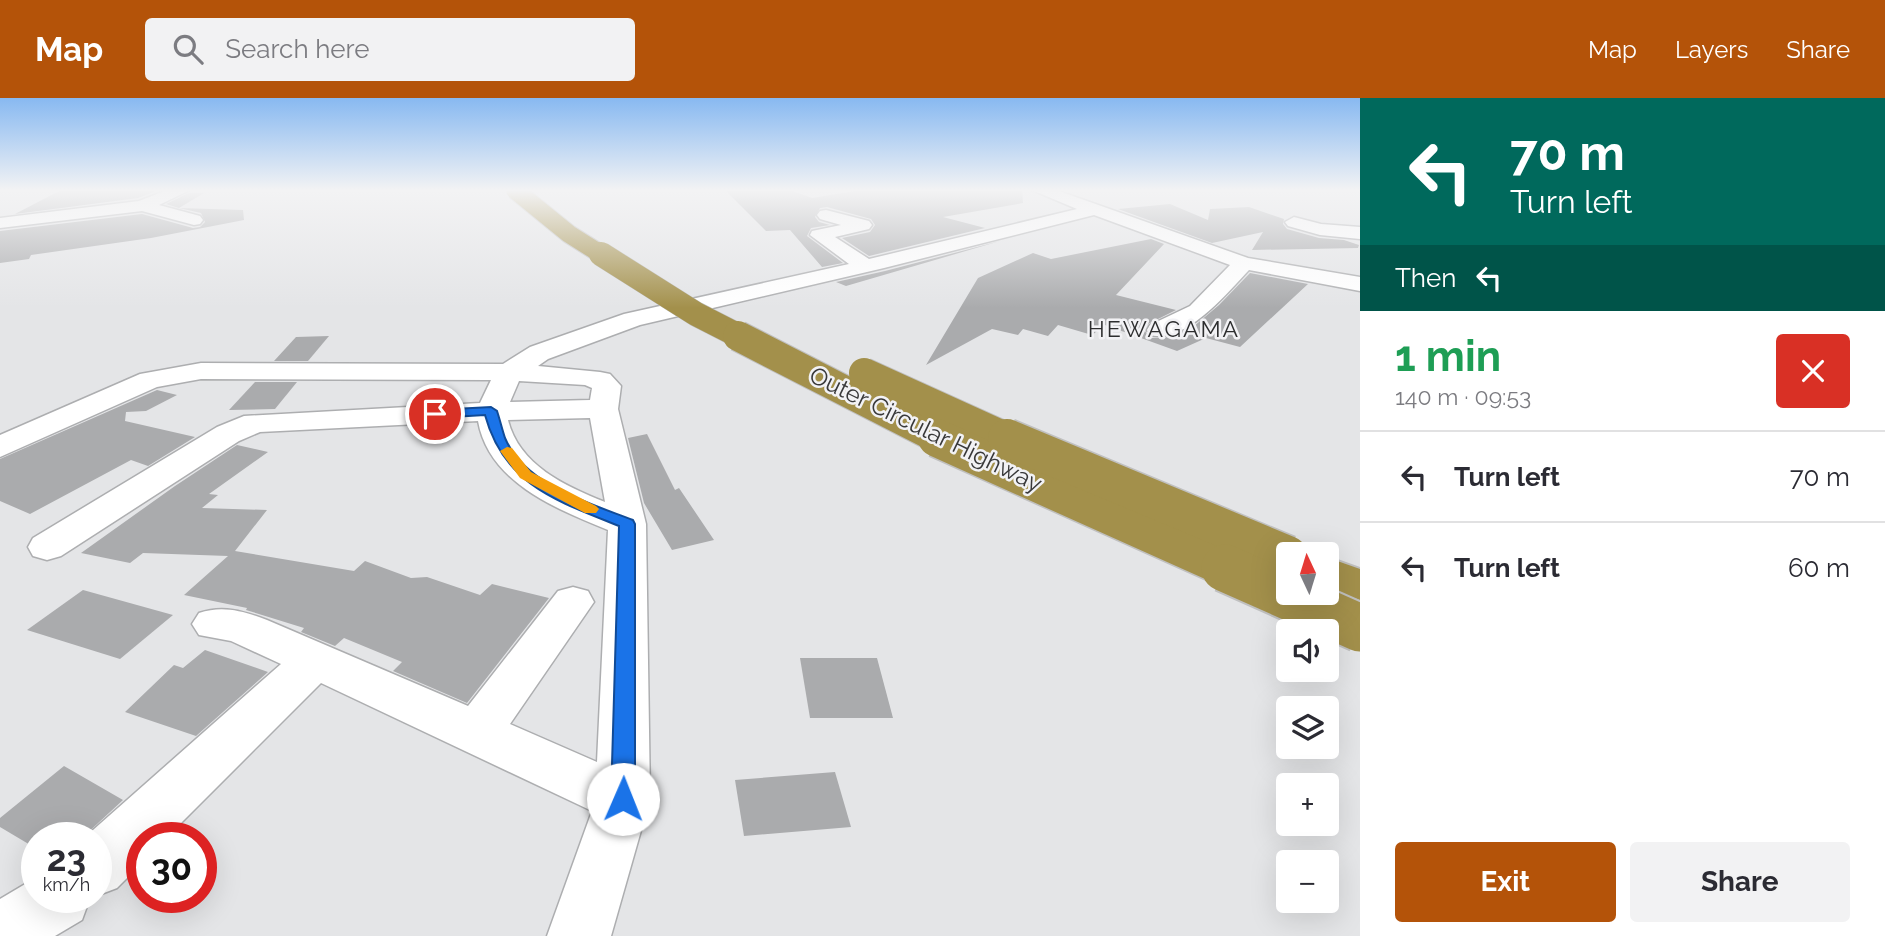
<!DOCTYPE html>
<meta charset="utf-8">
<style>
body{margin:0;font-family:Raleway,sans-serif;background:#f2f2f3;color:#2b2b33;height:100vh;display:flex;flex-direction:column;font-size:26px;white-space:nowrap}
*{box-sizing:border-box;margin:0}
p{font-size:23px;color:#7c7c81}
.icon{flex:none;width:38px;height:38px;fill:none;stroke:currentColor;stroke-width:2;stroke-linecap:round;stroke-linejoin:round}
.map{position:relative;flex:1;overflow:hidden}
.panel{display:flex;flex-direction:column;background:#fff;width:525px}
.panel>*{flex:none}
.banner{background:#00695c;color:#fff;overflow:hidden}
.needle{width:46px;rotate:356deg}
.controls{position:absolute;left:1276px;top:444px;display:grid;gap:14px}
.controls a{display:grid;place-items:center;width:63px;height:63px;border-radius:7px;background:#fff;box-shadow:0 7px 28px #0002;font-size:35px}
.speed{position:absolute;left:21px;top:724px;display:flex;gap:14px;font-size:35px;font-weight:700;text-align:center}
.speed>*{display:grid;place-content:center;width:91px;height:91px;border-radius:50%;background:#fff;box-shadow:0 7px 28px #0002;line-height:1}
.speed small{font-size:18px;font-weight:400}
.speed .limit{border:10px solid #d22;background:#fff;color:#111}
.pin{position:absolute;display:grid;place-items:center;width:60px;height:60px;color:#fff;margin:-30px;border:4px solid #fff;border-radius:50%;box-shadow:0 2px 7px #0007}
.me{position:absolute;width:77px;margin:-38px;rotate:1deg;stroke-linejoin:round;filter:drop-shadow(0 0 5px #0008)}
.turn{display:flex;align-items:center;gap:24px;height:147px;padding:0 35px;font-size:32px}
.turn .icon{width:91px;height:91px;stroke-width:2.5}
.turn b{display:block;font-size:49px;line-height:60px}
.then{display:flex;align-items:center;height:66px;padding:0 35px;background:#0003;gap:14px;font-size:26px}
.round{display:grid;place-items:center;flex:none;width:74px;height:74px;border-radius:7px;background:#f2f2f3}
.head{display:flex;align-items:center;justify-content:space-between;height:119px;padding:0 35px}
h1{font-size:42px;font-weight:700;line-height:52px;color:#1e9e55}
.primary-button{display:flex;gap:14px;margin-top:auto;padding:14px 35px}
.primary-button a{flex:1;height:80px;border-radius:7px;background:#b45309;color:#fff;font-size:28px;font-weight:700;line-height:80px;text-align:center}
.primary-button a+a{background:#f2f2f3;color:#2b2b33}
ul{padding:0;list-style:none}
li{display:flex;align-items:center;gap:21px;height:91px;padding:0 35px;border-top:2px solid #e1e1e2}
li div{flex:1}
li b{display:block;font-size:26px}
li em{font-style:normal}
header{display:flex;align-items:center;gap:42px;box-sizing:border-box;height:98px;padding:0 35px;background:#b45309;color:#fff}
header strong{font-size:33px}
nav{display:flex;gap:38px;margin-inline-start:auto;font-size:24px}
.search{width:490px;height:63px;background:#f2f2f3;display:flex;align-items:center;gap:18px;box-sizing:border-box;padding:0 24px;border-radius:7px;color:#7c7c81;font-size:26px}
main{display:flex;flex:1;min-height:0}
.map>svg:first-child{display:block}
.building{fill:#aaabad}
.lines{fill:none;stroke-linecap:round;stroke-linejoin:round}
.street-casing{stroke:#adaeb0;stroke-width:3}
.highway-casing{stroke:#c0c0c0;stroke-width:4}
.street{fill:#fff;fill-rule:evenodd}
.highway{fill:#a3904b;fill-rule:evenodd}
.highway-bridge-far4-casing{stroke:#c0c0c0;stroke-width:20;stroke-linecap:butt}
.highway-bridge-far3-casing{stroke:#c0c0c0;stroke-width:25;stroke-linecap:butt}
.highway-bridge-far2-casing{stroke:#c0c0c0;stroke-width:32;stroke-linecap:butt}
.highway-bridge-far1-casing{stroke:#c0c0c0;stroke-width:41;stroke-linecap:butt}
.highway-bridge-casing{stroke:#c0c0c0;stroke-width:51;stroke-linecap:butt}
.highway-bridge-far4{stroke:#a3904b;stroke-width:18}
.highway-bridge-far3{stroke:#a3904b;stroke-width:24}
.highway-bridge-far2{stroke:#a3904b;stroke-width:30}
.highway-bridge-far1{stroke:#a3904b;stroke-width:38}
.highway-bridge{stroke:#a3904b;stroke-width:47}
.route{fill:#1a73e8;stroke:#114b97;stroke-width:2}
.slow{fill:#f59e0b}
.labels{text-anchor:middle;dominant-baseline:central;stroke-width:5;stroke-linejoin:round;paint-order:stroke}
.far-quarter-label{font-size:23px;letter-spacing:2px;fill:#2d2e2f;stroke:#f2f2f5}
.street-label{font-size:24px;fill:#39393a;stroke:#f2f2f5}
</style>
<header>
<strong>Map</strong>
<div class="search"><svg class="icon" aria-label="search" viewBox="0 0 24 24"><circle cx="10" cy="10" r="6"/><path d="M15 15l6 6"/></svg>Search here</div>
<nav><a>Map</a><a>Layers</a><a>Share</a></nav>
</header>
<main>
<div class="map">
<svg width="1360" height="838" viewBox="0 0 1360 838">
<rect width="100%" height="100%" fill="#e4e5e7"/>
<!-- building -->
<g class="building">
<path d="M61 92H159L138 100 15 116Z"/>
<path d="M725 92 793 93 812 100 860 92H1022L1023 105 943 119 985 130 869 158 842 140 870 134 875 127 871 121 827 109 820 110 815 119 819 124 830 127 811 130 807 138 843 165 822 169 790 132 766 133Z"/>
<path d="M189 95H204L179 110 166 106Z"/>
<path d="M1170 106 1208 122 1210 111 1249 109 1284 121 1283 126 1287 131 1319 140 1344 142 1359 147 1358 150 1252 152 1263 134 1212 145 1118 111Z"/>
<path d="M179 110 243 112 244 122 151 140 31 157 29 161 0 165V133L142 116 193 130 200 129 205 124 201 115Z"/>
<path d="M1151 141 1164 146 1116 197 1176 212 1148 226 1145 233 1150 240H1164L1193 229 1219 207 1250 175 1308 186 1240 249 1206 240 1177 253 1105 227 1092 237 1058 227 1048 238 1023 231 1018 237 992 231 926 267 978 180 1033 155 1051 161Z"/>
<path d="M1000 143 846 188 836 184 885 173Z"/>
<path d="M329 238 308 263H274L296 239Z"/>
<path d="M255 284H297L275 311 229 312Z"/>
<path d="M157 292 177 297 146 313 126 314 125 323 195 339 148 368 131 362 30 416 0 403V361Z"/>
<path d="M647 336 675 392 679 390 714 442 672 452 644 405 628 340Z"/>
<path d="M237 347 268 354 209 396 218 397 202 410 267 412 235 453 354 473 365 463 411 480 427 479 480 497 492 486 549 500 467 605 393 573 402 564 344 540 335 548 301 534 304 530 246 512 247 510 184 497 228 458 143 455 130 465 81 455 175 388Z"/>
<path d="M83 492 173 517 120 561 27 532Z"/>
<path d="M205 552 268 574 196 638 125 614 174 567 183 570Z"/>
<path d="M800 560H877L893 620H810Z"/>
<path d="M64 668 123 702 82 740H37V751L0 729V720Z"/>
<path d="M835 674 851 729 744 738 735 682Z"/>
</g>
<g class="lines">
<defs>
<g id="street">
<path d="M167 92H190L159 107 200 118 203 122 200 126 194 127 142 113 0 130V120L139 103Z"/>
<path d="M1032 92H1056L1248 160 1360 179V193L1249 172C1227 195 1186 246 1150 237L1147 232 1150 227 1190 208 1230 167 1094 117 884 170 640 227 548 261 538 268 600 274 610 276 621 288 618 311 646 426 650 701 611 838H547L592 713 321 585 166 740H142V765L117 790 96 798V740H84L281 566 231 543 199 537 192 526 199 515C223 507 243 513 267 522L468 608 558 493 573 489 588 493 594 504 510 626 597 664 608 432C557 411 489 385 478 323L260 334 239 343 61 458 47 462 33 458 28 449 33 440 217 329 244 318 480 305 491 282 201 281 157 289 0 359V337L140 276 201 265 503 266 530 249 624 216 849 166 810 137 812 133 841 127 820 121 817 117 820 113 826 112 869 123 872 127 869 131 835 139 869 161 1077 111ZM519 283 585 287 592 290 590 302 510 304ZM590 320 605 404C565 388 519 367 508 322Z"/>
<path d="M1294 119 1321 126 1360 129V141L1320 137 1288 128 1285 124Z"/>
<path d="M37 779V800H90L82 822 55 838H0V801Z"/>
</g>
<path id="highway" d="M1326 459 1360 471V502L1326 490Z"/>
</defs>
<!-- street casing -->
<use href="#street" class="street-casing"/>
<!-- highway casing -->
<use href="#highway" class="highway-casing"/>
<!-- street -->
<use href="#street" class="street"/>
<!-- highway -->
<use href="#highway" class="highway"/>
<defs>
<path id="highway-bridge-far4" d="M515 92 569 136 604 158"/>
<path id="highway-bridge-far3" d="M601 156 696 216 741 239"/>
<g id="highway-bridge-far2">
<path d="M738 238 941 342"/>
<path d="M864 275 1012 342"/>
</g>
<g id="highway-bridge-far1">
<path d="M937 340 1229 471"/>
<path d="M1007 340 1288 457"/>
</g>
<path id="highway-bridge" d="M1225 470 1360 530"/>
</defs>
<!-- highway-bridge-far4 casing -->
<use href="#highway-bridge-far4" class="highway-bridge-far4-casing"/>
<!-- highway-bridge-far3 casing -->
<use href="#highway-bridge-far3" class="highway-bridge-far3-casing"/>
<!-- highway-bridge-far2 casing -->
<use href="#highway-bridge-far2" class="highway-bridge-far2-casing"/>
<!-- highway-bridge-far1 casing -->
<use href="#highway-bridge-far1" class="highway-bridge-far1-casing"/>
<!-- highway-bridge casing -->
<use href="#highway-bridge" class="highway-bridge-casing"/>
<!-- highway-bridge-far4 -->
<use href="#highway-bridge-far4" class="highway-bridge-far4"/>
<!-- highway-bridge-far3 -->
<use href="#highway-bridge-far3" class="highway-bridge-far3"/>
<!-- highway-bridge-far2 -->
<use href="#highway-bridge-far2" class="highway-bridge-far2"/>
<!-- highway-bridge-far1 -->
<use href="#highway-bridge-far1" class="highway-bridge-far1"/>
<!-- highway-bridge -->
<use href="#highway-bridge" class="highway-bridge"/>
</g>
<!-- sky -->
<linearGradient id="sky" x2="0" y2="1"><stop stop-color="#88b9f1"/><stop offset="0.44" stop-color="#f3f3f4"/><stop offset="1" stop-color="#f3f3f4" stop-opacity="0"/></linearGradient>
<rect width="1360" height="210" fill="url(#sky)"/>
<!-- route -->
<path class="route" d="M491 309 497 313C500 322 502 331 505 340 525 387 589 405 633 422L635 426V701L631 709 623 712 614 709 611 701 619 428C557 403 504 387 485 317L435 320 429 316 435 312Z"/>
<!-- slow -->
<path class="slow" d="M507 349 512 350 531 374 596 408 599 411 596 415H585L520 380 500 353Z"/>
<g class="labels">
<!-- far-quarter labels -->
<g class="far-quarter-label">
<text x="1164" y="230">HEWAGAMA</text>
</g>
<!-- street labels -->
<g class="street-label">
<text transform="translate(926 331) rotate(26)">Outer Circular Highway</text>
</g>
</g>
</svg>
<div class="controls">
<a><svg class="needle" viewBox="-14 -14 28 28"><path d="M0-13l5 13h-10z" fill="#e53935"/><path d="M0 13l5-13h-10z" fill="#7c7c81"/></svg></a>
<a><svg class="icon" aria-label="sound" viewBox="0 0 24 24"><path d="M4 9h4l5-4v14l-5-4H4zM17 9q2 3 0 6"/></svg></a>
<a><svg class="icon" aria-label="layers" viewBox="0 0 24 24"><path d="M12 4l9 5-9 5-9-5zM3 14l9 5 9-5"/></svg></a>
<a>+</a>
<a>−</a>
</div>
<div class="speed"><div>23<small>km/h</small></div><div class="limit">30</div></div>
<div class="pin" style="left:435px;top:316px;background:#d93025"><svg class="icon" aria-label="arrive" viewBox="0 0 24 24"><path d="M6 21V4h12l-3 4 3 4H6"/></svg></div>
<svg class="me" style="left:623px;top:701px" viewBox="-20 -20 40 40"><circle r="19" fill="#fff"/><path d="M0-13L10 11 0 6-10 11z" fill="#1a73e8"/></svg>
</div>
<section class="panel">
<div class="banner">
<div class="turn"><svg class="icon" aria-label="left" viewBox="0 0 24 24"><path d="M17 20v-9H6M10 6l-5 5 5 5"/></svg><div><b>70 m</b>Turn left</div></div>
<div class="then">Then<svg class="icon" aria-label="left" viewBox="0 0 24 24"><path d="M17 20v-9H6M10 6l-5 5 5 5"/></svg></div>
</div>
<div class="head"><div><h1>1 min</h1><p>140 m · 09:53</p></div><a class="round" style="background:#d93025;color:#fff"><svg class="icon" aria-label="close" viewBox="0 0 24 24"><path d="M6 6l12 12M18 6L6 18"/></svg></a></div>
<ul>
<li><svg class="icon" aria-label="left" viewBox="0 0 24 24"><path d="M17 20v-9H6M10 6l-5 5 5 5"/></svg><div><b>Turn left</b></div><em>70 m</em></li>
<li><svg class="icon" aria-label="left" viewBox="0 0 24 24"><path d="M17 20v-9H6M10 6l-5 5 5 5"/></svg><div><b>Turn left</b></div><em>60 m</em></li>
</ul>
<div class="primary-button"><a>Exit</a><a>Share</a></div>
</section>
</main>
